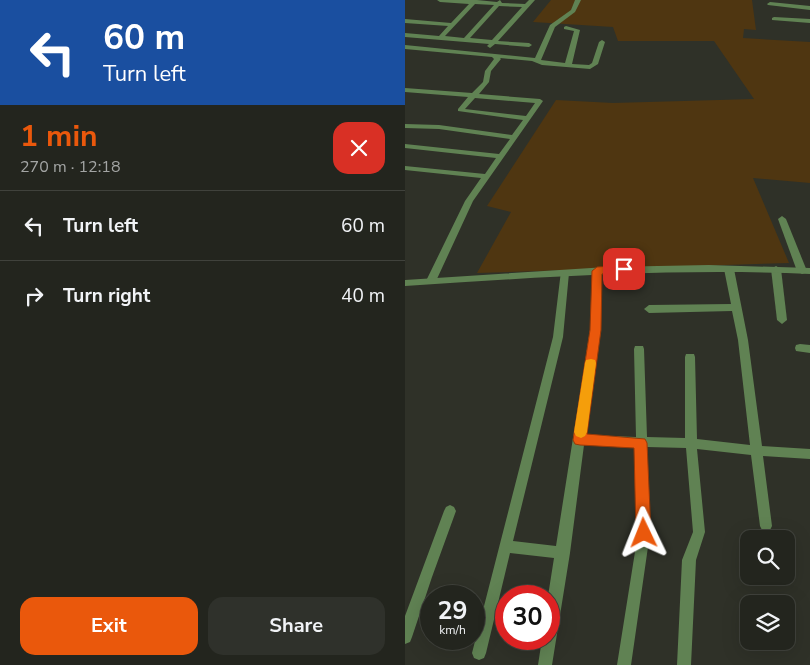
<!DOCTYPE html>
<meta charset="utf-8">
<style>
body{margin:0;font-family:"Nunito Sans",sans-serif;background:#2f312b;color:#f1f3f6;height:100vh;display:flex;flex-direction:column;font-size:19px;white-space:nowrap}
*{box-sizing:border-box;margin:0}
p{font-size:16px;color:#a3a5a4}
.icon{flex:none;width:28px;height:28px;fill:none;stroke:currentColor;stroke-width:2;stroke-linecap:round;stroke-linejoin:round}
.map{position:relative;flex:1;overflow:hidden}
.panel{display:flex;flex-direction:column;background:#23251e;width:405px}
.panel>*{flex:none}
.guide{background:#1a4fa0;color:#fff;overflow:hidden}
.tools{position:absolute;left:335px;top:530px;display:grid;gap:10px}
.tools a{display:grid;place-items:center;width:55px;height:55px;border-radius:10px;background:#23251e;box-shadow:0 5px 20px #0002,0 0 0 1px #40423c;font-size:25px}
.speed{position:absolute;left:15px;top:585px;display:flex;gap:10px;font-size:25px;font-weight:700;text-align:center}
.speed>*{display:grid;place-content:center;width:65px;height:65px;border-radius:50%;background:#23251e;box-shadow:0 5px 20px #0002,0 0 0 1px #40423c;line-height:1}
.speed small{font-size:12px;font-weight:400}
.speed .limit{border:8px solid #d22;background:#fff;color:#111}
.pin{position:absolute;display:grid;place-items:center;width:42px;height:42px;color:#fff;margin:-21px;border-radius:10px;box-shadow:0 2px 8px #0006}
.me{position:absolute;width:55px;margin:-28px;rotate:358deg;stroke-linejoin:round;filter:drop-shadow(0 0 4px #0008)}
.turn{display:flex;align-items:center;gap:18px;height:105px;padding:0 20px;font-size:22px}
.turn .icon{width:65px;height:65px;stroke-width:2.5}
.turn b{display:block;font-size:35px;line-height:42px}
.round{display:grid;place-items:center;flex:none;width:52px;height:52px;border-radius:15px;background:#2f312b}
.headline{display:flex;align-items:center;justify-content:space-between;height:85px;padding:0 20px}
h1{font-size:30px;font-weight:700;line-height:38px;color:#ea580c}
.primary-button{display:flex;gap:10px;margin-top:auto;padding:10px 20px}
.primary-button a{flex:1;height:58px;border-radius:15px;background:#ea580c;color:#fff;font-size:20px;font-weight:700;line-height:58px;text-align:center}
.primary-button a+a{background:#2f312b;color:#f1f3f6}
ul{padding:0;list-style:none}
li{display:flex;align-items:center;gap:15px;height:70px;padding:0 20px;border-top:1px solid #40423c}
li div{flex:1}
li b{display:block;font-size:19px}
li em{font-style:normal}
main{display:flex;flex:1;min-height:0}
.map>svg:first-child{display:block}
.green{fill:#4f3611}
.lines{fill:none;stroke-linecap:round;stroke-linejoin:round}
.minor{fill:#608253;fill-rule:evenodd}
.tertiary{fill:#608253;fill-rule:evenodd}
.route{fill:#ea580c;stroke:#983908}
.slow{fill:#f59e0b}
</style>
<main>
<section class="panel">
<div class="guide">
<div class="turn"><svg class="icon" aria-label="left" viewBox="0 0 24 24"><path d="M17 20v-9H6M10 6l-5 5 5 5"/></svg><div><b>60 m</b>Turn left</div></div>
</div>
<div class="headline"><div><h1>1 min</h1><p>270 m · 12:18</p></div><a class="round" style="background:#d93025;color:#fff"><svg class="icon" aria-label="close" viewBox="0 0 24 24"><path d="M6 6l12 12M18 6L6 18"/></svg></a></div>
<ul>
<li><svg class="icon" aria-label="left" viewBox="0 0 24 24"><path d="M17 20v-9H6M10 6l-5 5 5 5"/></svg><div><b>Turn left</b></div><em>60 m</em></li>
<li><svg class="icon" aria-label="right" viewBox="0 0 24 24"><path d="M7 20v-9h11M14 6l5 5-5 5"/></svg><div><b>Turn right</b></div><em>40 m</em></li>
</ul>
<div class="primary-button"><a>Exit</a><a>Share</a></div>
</section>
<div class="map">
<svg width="405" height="665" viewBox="0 0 405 665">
<rect width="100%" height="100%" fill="#2f3128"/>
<!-- green -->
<path class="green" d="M146 0H347L351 30 339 29 338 38 405 42V183L348 178 384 263 72 273 106 212 82 206 151 100 208 103 349 99 309 41H213L208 27 128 22Z"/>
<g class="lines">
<!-- minor -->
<g class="minor">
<path d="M32 0H72L92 2 95 0 97 3 120 4 124 0H130L93 41 124 43 127 45 124 47 90 44 85 48 82 46 84 44 0 37V33L34 36 43 26 0 23V19L46 23 64 4 35 2ZM70 4 89 5 59 38 40 36ZM94 6 117 7 87 40 65 38Z"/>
<path d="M170 0H176L170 12 150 27 136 60 160 63 169 31 159 29V27L161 26 175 30 167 64 184 65 187 63 194 42 197 40 200 42 193 64 185 69 137 65 127 61 95 58 96 59 86 71 84 82 74 94 135 99 138 101 68 201 31 281 26 284 23 283 21 281 60 201 76 178 0 170V166L80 174 91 158 0 148V144L94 154 105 139 34 129 0 128V124L34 125 107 135 118 120 53 111V109L63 97 0 92V88L67 93 78 82 80 71 89 59 87 57 0 49V45L130 58 145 25 166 10ZM70 98 130 103 121 116 60 109Z"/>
<path d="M365 2 405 6V10L363 5 362 4Z"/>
<path d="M369 17 405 19V23L367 20V18Z"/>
<path d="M377 216 381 219 402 271 400 273 397 274 392 271 373 219Z"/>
<path d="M324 266 329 269 343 340 357 446 405 449V459L358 456 367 526 365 530 361 532 357 530 355 526 346 455 292 449 300 532 291 560 286 665H272L277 560 288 532 281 448 242 447 245 533 226 665H212L233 533 231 446 179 445 165 553 147 665H133L137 639H144L143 596 149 558 105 553 81 653 79 658 74 660 69 658 67 653 148 337 156 271H162L164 273 158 337 108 541 151 546 185 330 189 269 192 268 197 271 195 330 180 435 231 437 229 349 230 346H238L239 349 242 437 280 438V357L281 354H289L290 357 292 439 345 445 333 340 327 311 244 313 239 309 244 305 326 304 319 269Z"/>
<path d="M371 266 376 269 382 320 377 324 372 320 366 269Z"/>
<path d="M395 344 405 345V353L391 351 390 348 391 345Z"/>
<path d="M45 505 49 507 51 511 27 577 7 637 5 642 0 644V616L39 511 41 507Z"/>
</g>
<!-- tertiary -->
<path class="tertiary" d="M304 265 405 268V274C270 268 135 277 0 286V280L202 267Z"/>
</g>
<!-- route -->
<path class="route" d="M219 265 224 269 222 271 197 274 196 330 182 434 240 439 242 443 246 533 244 538 239 540 234 538 231 533 229 448 175 445 170 444 168 440 185 330 187 271 192 267Z"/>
<!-- slow -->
<path class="slow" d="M186 359 190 360 191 363 182 432 180 436 176 438 171 436 169 432 180 363 181 360Z"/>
</svg>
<div class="tools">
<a><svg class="icon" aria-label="search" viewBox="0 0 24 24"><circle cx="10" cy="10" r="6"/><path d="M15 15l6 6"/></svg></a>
<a><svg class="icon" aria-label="layers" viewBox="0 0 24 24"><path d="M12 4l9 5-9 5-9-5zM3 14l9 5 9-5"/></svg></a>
</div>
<div class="speed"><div>29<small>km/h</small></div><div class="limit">30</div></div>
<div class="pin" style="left:219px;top:269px;background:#d93025"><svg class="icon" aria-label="arrive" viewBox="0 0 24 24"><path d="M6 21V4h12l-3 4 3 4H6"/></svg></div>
<svg class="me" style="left:239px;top:533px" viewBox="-20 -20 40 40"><path d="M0-17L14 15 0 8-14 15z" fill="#ea580c" stroke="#fff" stroke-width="4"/></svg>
</div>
</main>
